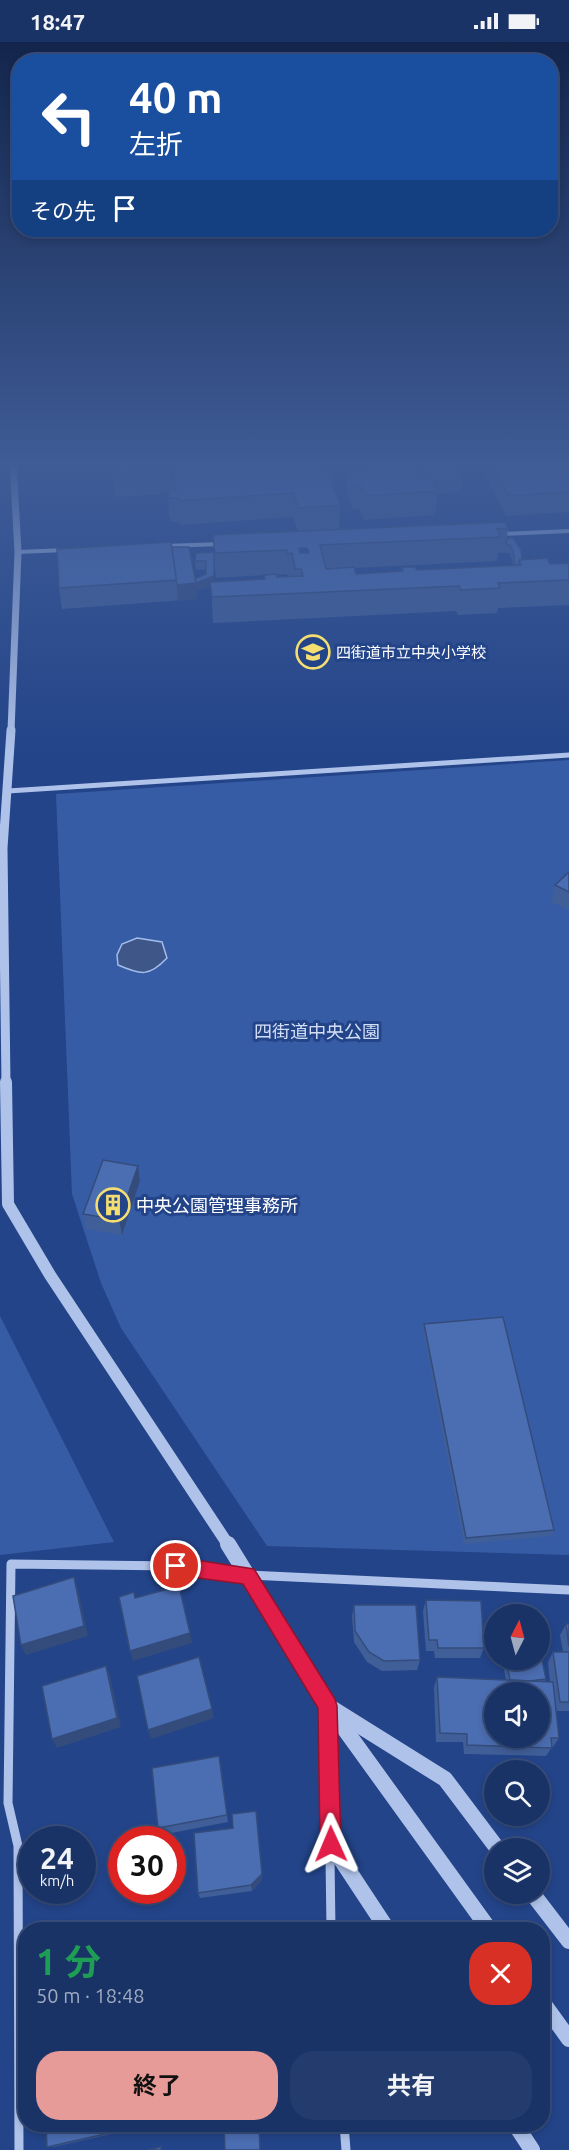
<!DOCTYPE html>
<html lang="ja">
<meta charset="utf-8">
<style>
body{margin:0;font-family:Ubuntu,"Noto Sans JP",sans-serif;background:#233b6d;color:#f1f3f6;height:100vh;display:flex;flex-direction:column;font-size:22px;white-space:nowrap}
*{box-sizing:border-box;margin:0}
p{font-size:20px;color:#9faac0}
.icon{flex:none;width:33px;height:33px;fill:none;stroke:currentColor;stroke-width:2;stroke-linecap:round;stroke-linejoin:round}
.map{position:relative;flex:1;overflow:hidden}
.drawer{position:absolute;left:18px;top:1880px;width:532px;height:210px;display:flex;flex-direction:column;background:#1a3367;border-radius:24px;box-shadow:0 3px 9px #0003,0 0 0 2px #384e7b}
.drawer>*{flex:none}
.guide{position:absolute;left:12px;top:12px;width:546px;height:183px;border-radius:24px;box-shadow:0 3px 9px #0003,0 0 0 2px #384e7b;background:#1a4fa0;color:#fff;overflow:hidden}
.needle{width:39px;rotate:6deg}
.tools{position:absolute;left:484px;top:1562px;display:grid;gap:12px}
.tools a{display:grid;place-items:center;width:66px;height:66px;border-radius:50%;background:#1a3367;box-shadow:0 3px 9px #0003,0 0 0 2px #384e7b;font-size:30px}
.speed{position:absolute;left:18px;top:1784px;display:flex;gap:12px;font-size:30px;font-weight:700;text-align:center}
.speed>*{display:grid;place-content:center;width:78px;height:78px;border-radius:50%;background:#1a3367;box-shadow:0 3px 9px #0003,0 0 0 2px #384e7b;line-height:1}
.speed small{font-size:15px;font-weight:400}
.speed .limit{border:9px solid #d22;background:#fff;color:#111}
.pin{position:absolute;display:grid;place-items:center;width:51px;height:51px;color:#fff;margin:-26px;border:3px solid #fff;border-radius:50%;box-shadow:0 2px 6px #0007}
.me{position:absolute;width:66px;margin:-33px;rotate:359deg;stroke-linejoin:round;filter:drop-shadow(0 0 4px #0008)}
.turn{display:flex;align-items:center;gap:21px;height:126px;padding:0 18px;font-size:27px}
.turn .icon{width:78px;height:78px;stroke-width:2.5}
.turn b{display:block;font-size:42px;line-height:51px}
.then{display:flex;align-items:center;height:57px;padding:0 18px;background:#0003;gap:12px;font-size:22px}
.round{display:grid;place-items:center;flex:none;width:63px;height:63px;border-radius:24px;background:#233b6d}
.overview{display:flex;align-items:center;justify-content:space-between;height:102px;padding:0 18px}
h1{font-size:36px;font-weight:700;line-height:45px;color:#1e9e55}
.cta{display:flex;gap:12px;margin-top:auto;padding:12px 18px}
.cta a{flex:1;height:69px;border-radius:24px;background:#e69b98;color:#111;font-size:24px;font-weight:700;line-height:69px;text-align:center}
.cta a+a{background:#233b6d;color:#f1f3f6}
.status{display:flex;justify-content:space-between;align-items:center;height:42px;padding:0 30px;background:#1a3367;direction:ltr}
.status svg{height:16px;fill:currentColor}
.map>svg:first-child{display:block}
.green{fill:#375ca6}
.water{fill:#3f5689;stroke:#a3bceb;stroke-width:1.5}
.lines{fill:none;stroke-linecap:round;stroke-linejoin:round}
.minor-far2{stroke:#afc3ea;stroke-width:4}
.minor-far1{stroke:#afc3ea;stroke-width:5}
.minor{stroke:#afc3ea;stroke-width:9}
.tertiary-far3{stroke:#afc3ea;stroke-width:7}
.tertiary-far2{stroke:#afc3ea;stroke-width:9}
.tertiary-far1{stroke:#afc3ea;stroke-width:12}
.tertiary{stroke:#afc3ea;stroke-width:16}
.wall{fill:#405e98;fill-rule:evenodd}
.shaded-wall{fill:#344c7c}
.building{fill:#4b6db1;stroke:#344c7c;stroke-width:1.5;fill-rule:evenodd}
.route{fill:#e11d48;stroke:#92132f;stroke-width:1.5}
.labels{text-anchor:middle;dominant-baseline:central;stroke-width:6;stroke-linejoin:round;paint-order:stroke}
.far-poi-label{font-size:15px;fill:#fff;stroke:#234489;text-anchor:start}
.park-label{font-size:18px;fill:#d3dff7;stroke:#234489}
.poi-label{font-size:18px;fill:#fff;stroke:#234489;text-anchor:start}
</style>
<div class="status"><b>18:47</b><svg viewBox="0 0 49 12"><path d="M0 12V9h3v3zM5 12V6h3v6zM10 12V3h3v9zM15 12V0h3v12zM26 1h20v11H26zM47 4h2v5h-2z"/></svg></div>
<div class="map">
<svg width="569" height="2108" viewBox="0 0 569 2108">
<rect width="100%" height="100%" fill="#234489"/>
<!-- green -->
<g class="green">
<path d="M569 718V1513L267 1504 121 1286 101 1241 72 1152 56 752Z"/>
<path d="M0 1274 114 1500 0 1513Z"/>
</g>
<!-- water -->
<path class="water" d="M137 896 162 900 167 916C149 935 141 933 118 923L117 913 122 902Z"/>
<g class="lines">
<!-- minor-far2 -->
<g class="minor-far2">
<path d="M501 492 569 489"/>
<path d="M165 504 221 502"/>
<path d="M18 510 65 508"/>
</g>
<!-- minor-far1 -->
<path class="minor-far1" d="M8 749 569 713"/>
<!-- minor -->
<g class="minor">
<path d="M328 1672 331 1887"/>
<path d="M344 2082 346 2108"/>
<path d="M19 2108 18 1804 8 1761 11 1522 175 1524 248 1533 569 1548"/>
</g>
<!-- tertiary-far3 -->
<path class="tertiary-far3" d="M11 689 18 510 13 419"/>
<!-- tertiary-far2 -->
<path class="tertiary-far2" d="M6 1042 3 806 11 688"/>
<!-- tertiary-far1 -->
<path class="tertiary-far1" d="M6 1040 8 1162 50 1233 229 1504"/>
<!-- tertiary -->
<g class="tertiary">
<path d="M228 1502 328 1664 489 1887"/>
<path d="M333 1667 445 1737 497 1806"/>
<path d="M331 1802 387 1887"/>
<path d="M532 1851 569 1899"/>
<path d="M543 1961 569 1997"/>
<path d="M515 2082 532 2108"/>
</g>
</g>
<!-- wall -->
<g class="wall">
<path d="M110 419H412L414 423V419H453L462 436 460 450 437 452 435 473 364 478 359 467H353L347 451V428L334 429 333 446 340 463 339 487 508 486 507 496 522 517 550 522 569 521V563L498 566 497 571 458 573 456 569 213 581 211 544 196 549 197 557 62 567 59 546 172 505 195 537 206 532V527L196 528 195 519 214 510 213 493 298 489 293 475 180 483 179 480H171L169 472 168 449H161V452L115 455ZM299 506H307L309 511H300ZM498 511H509L512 517 513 523 417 528 402 525 401 529 356 532 355 526 497 519ZM214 519 216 536 264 533V537L214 539ZM287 532 288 535H277V533Z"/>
<path d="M478 419H569V470L506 474Z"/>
<path d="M569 830V868L551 860 555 843Z"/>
<path d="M138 1124 140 1139 122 1193 86 1187 83 1172Z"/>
<path d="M424 1282 554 1488 551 1494 464 1502 423 1289Z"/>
<path d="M426 1558 484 1606 480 1616H435L434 1609H426L423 1569Z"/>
<path d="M354 1563 420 1618 417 1628 382 1629 367 1620 354 1600 352 1574Z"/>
<path d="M566 1582H569V1669H556L559 1696 553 1705H552L546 1714 464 1712 463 1700H436L434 1645 437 1635 506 1638 502 1617H540L546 1637 545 1639 550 1640 548 1620 553 1610H563L560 1593Z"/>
<path d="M219 1714 228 1780 161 1793 158 1786Z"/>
<path d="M262 1838 252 1849 200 1856 198 1851Z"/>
<path d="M46 2082H157L53 2105H47Z"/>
</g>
<!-- shaded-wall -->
<g class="shaded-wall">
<path d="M214 510V543L196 549 197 557 178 559 177 543 214 534Z"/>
<path d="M138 1124 140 1139 122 1193 119 1178Z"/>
<path d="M74 1535 78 1547 88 1594 26 1613 21 1603Z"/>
<path d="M190 1591 192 1601 133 1619 130 1609Z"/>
<path d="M106 1624 110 1634 121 1685 57 1706 52 1697Z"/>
<path d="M212 1667 214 1676 151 1697 148 1688Z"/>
<path d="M262 1832V1838L252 1849 251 1843Z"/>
</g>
<!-- building -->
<g class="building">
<path d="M111 419H333L334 423H325L340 463 299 466 293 451 179 459 178 456H169L167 448H176L171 425 159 426V428L113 431Z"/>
<path d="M362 419H412L421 437 431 436 438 449 365 454 360 443H354L348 427 364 426Z"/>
<path d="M419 419H453L462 436 432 438 431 436H427Z"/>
<path d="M490 419H569V450L509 454Z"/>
<path d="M505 480 508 486 497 487 500 495 320 503 326 527 354 525 356 532 403 529 402 525H415L417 528 521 523 519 518 547 516 550 522 569 521V538L498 541 500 546 461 548 459 544 212 555 210 540 265 537 264 533 277 532V535L303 534 301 527H295L292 511 288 512 287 508 215 511 213 493ZM299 506H307L309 511H300Z"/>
<path d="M507 496H513L521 508 522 517 519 518 518 523H515L513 509 510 503 506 502Z"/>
<path d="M171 500 177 538 59 546 57 507Z"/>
<path d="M172 505H189L196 541 177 543Z"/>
<path d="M214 510V534L196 541 195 537 206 532V519H195L196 511Z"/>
<path d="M569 830V850L555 843Z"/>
<path d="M103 1118 138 1124 119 1178 83 1172Z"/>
<path d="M503 1275 554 1488 466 1496 424 1282Z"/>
<path d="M74 1535 84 1584 21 1603 13 1554Z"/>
<path d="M179 1544 190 1591 130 1609 119 1555 134 1550 135 1556Z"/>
<path d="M426 1558 481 1559 484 1606H438L437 1598H429Z"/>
<path d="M354 1563H416L420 1618 384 1619 369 1610 355 1589Z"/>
<path d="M566 1582H569V1605Z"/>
<path d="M540 1608 546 1637 529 1639 510 1638 506 1617H540Z"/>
<path d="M553 1610H569V1660H560Z"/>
<path d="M199 1615 212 1667 148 1688 137 1634Z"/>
<path d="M106 1624 117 1676 52 1697 42 1644Z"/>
<path d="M437 1635 553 1640 559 1696H551L552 1706 467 1703V1692L440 1691ZM495 1650H540V1695H495Z"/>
<path d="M219 1714 227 1773 158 1786 152 1726Z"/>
<path d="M256 1769 262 1832 251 1843 198 1851 194 1791 233 1786 232 1772Z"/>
<path d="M46 2082H150L47 2105Z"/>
<path d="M224 2082H259L260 2108H225Z"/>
<path d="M161 2105V2108H148Z"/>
</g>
<!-- sky -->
<linearGradient id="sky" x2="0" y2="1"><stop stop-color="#13254b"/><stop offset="0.59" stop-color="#3f5c97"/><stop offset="1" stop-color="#3f5c97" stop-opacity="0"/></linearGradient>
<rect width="569" height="715" fill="url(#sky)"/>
<!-- route -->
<path class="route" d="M176 1515 254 1527 335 1657 337 1664 341 1802 338 1809 331 1812 323 1809 320 1802 318 1666 243 1542 176 1533 169 1530 167 1524 169 1517Z"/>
<!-- icons -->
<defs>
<symbol id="school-ring" viewBox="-11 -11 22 22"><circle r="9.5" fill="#234489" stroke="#f5de71" stroke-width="1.5"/><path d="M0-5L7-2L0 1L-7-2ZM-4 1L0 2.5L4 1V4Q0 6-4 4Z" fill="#f5de71"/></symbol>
<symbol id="building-ring" viewBox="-11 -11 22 22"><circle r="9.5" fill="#234489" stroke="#f5de71" stroke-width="1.5"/><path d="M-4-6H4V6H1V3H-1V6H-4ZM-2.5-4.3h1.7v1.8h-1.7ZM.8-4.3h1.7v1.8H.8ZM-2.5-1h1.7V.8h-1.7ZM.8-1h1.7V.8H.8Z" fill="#f5de71"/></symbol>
</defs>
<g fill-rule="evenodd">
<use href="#school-ring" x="294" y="591" width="38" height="38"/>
<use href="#building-ring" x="94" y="1144" width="38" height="38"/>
</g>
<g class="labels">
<!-- far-poi labels -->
<g class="far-poi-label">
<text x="336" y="610">四街道市立中央小学校</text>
</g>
<!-- park labels -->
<g class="park-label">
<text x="317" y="989">四街道中央公園</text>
</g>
<!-- poi labels -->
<g class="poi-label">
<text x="136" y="1163">中央公園管理事務所</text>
</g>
</g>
</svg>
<div class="tools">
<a><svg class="needle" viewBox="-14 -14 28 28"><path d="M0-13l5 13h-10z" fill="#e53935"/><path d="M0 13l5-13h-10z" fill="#9faac0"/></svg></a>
<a><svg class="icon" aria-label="sound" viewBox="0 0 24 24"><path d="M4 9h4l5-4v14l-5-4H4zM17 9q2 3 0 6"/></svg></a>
<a><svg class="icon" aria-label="search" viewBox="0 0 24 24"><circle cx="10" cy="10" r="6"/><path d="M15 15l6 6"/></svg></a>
<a><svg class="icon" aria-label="layers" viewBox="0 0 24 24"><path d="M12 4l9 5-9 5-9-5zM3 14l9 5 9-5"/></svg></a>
</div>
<div class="speed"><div>24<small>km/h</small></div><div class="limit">30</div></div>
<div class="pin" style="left:176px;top:1524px;background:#d93025"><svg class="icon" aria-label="arrive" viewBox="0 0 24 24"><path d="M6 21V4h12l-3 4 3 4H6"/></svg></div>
<svg class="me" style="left:331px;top:1802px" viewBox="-20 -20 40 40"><path d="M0-17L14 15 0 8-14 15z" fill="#e11d48" stroke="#fff" stroke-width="4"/></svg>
<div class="guide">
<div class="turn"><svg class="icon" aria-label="left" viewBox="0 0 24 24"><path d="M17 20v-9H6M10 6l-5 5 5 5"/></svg><div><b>40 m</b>左折</div></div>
<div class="then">その先<svg class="icon" aria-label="arrive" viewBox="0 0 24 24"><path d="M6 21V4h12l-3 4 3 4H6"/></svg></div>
</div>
<section class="drawer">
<div class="overview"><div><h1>1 分</h1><p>50 m · 18:48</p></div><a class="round" style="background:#d93025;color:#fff"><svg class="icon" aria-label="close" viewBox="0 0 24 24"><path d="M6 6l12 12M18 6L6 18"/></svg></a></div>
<div class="cta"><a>終了</a><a>共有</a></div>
</section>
</div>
